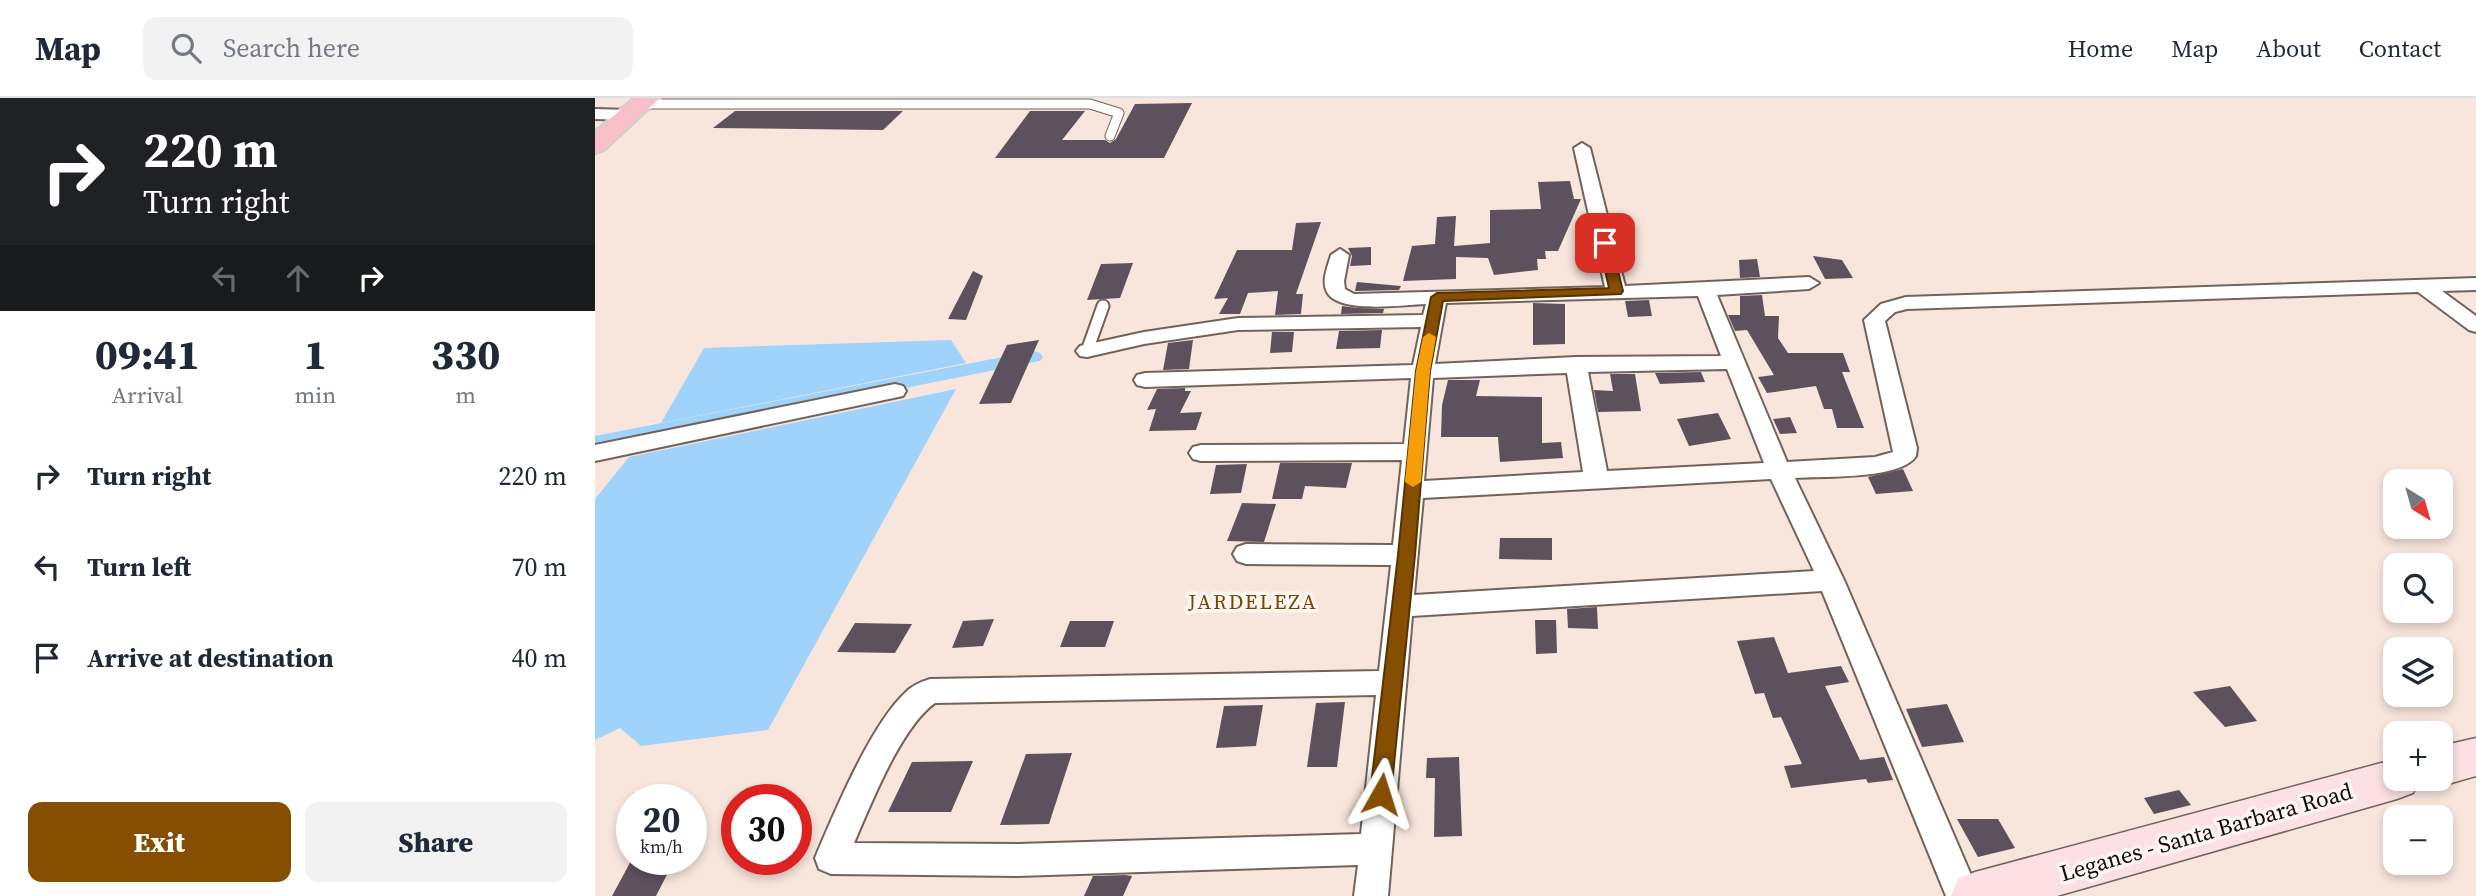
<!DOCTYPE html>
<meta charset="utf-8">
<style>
body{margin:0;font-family:"Source Serif 4",serif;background:#f2f2f3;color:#1f2937;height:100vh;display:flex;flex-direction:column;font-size:26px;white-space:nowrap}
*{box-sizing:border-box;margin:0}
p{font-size:23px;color:#747a83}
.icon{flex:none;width:38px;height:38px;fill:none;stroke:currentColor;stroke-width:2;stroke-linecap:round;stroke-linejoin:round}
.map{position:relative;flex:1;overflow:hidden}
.panel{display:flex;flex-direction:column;background:#fff;width:595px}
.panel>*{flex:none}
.banner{background:#202124;color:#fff;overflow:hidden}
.needle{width:46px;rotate:143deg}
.tools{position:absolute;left:1788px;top:371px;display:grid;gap:14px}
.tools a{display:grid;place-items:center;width:70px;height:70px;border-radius:14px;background:#fff;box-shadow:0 4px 10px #0003;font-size:35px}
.speed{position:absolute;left:21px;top:686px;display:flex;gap:14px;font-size:35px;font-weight:700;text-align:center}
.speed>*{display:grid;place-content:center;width:91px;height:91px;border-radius:50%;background:#fff;box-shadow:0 4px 10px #0003;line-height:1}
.speed small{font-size:18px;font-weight:400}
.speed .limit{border:10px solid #d22;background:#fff;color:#111}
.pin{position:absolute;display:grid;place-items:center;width:60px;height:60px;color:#fff;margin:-30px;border-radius:14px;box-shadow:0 4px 10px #0006}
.me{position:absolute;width:77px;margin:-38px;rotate:6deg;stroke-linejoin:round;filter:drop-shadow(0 0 5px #0008)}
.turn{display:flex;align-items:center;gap:24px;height:147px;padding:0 28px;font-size:32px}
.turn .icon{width:91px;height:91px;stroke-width:2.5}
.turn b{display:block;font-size:49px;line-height:60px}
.lanes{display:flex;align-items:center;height:66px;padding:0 28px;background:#0003;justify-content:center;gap:35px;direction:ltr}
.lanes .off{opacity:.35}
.eta{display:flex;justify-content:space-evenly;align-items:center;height:119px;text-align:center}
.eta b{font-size:42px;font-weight:800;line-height:49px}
.primary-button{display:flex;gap:14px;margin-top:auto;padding:14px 28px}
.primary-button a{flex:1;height:80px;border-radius:14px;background:#864e00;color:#fff;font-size:28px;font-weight:800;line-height:80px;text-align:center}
.primary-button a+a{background:#f2f2f3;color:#1f2937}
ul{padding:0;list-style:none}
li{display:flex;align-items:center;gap:21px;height:91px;padding:0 28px}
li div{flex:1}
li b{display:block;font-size:26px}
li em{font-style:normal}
header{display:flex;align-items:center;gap:42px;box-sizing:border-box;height:98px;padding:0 35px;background:#fff;border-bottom:2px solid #e0e1e3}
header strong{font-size:33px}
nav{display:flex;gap:38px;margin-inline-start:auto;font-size:24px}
.search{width:490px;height:63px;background:#f2f2f3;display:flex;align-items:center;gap:18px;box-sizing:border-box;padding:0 24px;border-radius:14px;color:#747a83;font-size:26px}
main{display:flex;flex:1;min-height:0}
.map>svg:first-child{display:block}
.water{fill:#9fd3fc}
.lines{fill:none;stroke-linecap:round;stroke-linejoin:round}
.canal{fill:#9fd3fc;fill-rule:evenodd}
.building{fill:#5d515d}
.service-far1-casing{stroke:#72635a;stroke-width:11}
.service-casing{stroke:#72635a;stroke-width:15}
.minor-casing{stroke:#72635a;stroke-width:4}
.secondary-casing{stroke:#72635a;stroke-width:3}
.primary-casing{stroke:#cfcece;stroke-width:4}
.service-far1{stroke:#fff;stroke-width:9}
.service{stroke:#fff;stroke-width:11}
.minor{fill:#fff;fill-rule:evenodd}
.secondary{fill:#fce0e4;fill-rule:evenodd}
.primary{fill:#f9c0c9;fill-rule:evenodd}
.route{fill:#864e00;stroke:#573300;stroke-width:2}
.slow{fill:#f59e0b}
.labels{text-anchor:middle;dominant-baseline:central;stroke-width:7;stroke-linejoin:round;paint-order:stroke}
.neighbourhood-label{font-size:21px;letter-spacing:2px;fill:#784600;stroke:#fdf6f2}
.near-street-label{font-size:23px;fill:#110c09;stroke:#fdf6f2}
</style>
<header>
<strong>Map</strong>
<div class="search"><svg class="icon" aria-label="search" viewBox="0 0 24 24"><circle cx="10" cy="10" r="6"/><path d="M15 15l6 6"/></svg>Search here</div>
<nav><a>Home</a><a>Map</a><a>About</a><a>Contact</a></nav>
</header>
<main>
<section class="panel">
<div class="banner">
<div class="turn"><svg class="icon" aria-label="right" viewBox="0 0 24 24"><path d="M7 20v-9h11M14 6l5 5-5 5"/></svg><div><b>220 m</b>Turn right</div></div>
<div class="lanes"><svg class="icon off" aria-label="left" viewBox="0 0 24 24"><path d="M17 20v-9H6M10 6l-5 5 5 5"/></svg><svg class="icon off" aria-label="ahead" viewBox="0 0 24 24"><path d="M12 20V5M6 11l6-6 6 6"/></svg><svg class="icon" aria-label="right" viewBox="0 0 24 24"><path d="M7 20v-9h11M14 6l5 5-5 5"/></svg></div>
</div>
<div class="eta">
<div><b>09:41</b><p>Arrival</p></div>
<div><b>1</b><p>min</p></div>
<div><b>330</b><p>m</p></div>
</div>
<ul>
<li><svg class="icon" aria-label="right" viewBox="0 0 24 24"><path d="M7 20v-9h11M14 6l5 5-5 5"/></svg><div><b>Turn right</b></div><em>220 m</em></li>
<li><svg class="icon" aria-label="left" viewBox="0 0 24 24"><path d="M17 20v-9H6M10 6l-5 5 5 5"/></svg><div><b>Turn left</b></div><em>70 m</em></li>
<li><svg class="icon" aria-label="arrive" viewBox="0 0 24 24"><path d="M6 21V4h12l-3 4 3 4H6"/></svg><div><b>Arrive at destination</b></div><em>40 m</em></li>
</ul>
<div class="primary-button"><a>Exit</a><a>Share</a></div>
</section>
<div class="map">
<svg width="1881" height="798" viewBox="0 0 1881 798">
<rect width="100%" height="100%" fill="#f8e6dd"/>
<!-- water -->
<g class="water">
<path d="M356 242 371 265 66 325 109 250Z"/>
<path d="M361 291 173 632 46 648 25 630 0 642V401L34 359Z"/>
</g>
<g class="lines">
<!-- canal -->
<path class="canal" d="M439 253 445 255 448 259 445 263 0 352V338Z"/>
</g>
<!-- building -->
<g class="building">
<path d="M597 5 569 60H400L435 13H490L467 42H510L515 45 521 41 540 6Z"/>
<path d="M140 13H308L288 32 118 30Z"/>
<path d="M975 83 979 101H986L963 153H950L951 161H942L943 172 899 177 893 160 861 159V181L808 183 817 148 840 146 842 119 861 118 859 148 895 145V112L946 111 943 84Z"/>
<path d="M726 124 701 196H708L706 216 680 217 683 193 653 195 645 216H624L633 200 619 201 642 152H697L701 125Z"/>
<path d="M776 149V167L755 168 757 158 753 150Z"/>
<path d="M1218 158 1247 162 1258 180 1230 181Z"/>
<path d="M1162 161 1165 179 1145 180 1144 162Z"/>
<path d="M538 165 525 200 492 202 506 166Z"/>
<path d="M378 173 388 178 371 222 353 221Z"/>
<path d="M762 184 806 188 804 192 760 193Z"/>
<path d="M1167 197 1170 218H1184L1183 240 1193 255H1248L1255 274H1247L1269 330H1242L1237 311H1229L1221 288 1172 295 1163 279 1179 277 1152 232 1140 233 1133 217H1145V198Z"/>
<path d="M1054 202 1057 218 1033 219 1030 203Z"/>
<path d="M938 205 970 206V246L938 247Z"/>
<path d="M747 208 762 210 798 211H789L788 215 746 216Z"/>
<path d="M787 232 785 250 741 251 744 233Z"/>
<path d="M677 234H699L697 254 675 255Z"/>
<path d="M444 242 416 305 384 306 412 247Z"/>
<path d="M598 242 594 271 568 272 573 245Z"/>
<path d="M1106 274 1110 284 1065 286 1060 275Z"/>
<path d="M1015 276H1040L1046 313 1003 314 999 292 1018 293Z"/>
<path d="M853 282H885L881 298 947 299V345L966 344 968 360 905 364 903 339H846L847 307Z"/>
<path d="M590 290V293H596L585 315 607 314 601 332 554 333 561 311 552 312 562 291Z"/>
<path d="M1123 315 1136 341 1094 348 1082 321Z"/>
<path d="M1195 319 1202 335 1185 336 1178 321Z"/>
<path d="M685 365H757L751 390 710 388 707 401H677Z"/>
<path d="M652 366 646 395 615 396 621 367Z"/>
<path d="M1308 371 1318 393 1281 396 1273 379Z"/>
<path d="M647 405 681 406 669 444 632 443Z"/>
<path d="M905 440H957V462L904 461Z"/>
<path d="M1002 509 1003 531 973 530 972 511Z"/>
<path d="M399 521 388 548 357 550 368 523Z"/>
<path d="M940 522H961L962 555 941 556Z"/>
<path d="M475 523H519L510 549H465Z"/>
<path d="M260 525 317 526 300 555 242 554Z"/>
<path d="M1179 539 1193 575 1246 568 1254 584 1230 588 1265 662 1289 659 1298 682 1273 685 1271 681 1196 690 1189 668 1207 666 1186 619 1178 620 1169 595 1160 596 1142 543Z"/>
<path d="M1635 588 1662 623 1630 629 1598 594Z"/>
<path d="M750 604 742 669H712L721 605Z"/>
<path d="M1352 606 1369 644 1327 649 1311 611Z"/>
<path d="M668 607 661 648 621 650 629 608Z"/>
<path d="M477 655 454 726 405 727 431 656Z"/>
<path d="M864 659 867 738 839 739 840 680H831L832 660Z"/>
<path d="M378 663 356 714H293L317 664Z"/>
<path d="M1584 692 1596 707 1559 716 1549 700Z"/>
<path d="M1362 721H1403L1420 750 1383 759Z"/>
<path d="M37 761H80L61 798H17Z"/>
<path d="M498 778 530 777 537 778 528 798H489Z"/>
</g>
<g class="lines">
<defs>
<path id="service-far1" d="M47 6H495L524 15 515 38"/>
<path id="service" d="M492 253 508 208"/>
<g id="minor">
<path d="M0 11 35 12 43 17 35 22 0 21Z"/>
<path d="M987 45 995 50 1030 188 1214 179 1224 185 1214 191 1122 197 1192 364 1280 359 1298 354 1269 222 1286 206 1311 199 1881 180V192L1847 193 1881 218V234L1874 232 1823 194 1312 211 1300 214 1290 223 1322 350 1321 358C1306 382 1227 378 1200 380L1249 482 1385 798H1351L1227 493 817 518 793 798H759L763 767 423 778 236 776 224 771 220 760C239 715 276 626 311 594 318 587 326 584 335 581L784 573 796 467 651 466 642 463 638 456 642 449 651 446 798 447 807 362 606 363 598 361 594 355 598 349 606 347 809 346 816 280 550 289 542 287 539 282 542 277 550 275 818 267 826 229 643 232 549 246 492 259 485 258 481 253 485 248 549 234 643 220 828 217 831 206C808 207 743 216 732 194 726 183 733 168 736 157L745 151 754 157 749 183 750 191 759 196 1010 189 979 50ZM1103 198 1126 258 981 259 840 266 851 205ZM1132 271 1169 365 1012 373 993 274ZM972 275 988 374 829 383 838 280ZM1176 381 1219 473 819 497 828 400ZM781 597 766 736 423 746 259 745C276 706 306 629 340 605Z"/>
<path d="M300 286 308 288 311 293 308 298 0 363V347Z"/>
</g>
<g id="secondary">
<path d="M1881 640V678L1846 688 1830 682 1846 681V648Z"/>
<path d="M1801 661V681H1824L1818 695 1802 701 1462 798H1356L1363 781 1380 774Z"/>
</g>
<path id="primary" d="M39 0H65L9 52 0 55V34Z"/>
</defs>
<!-- service-far1 casing -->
<use href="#service-far1" class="service-far1-casing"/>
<!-- service casing -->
<use href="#service" class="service-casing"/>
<!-- minor casing -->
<use href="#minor" class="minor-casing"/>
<!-- secondary casing -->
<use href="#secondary" class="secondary-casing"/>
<!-- primary casing -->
<use href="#primary" class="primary-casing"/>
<!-- service-far1 -->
<use href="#service-far1" class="service-far1"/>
<!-- service -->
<use href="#service" class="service"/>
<!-- minor -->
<use href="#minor" class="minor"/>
<!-- secondary -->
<use href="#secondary" class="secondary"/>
<!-- primary -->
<use href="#primary" class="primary"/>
</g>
<!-- route -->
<path class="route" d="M1010 142 1016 145 1028 193 1026 196 848 203 835 273 820 457 796 696 793 703 786 705 778 703 775 696 803 457 821 273 836 199 842 195 1014 190 1004 145Z"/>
<!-- slow -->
<path class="slow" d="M834 235 841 239 835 273 826 384 818 389 810 384 821 273 828 239Z"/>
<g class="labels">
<!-- neighbourhood labels -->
<g class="neighbourhood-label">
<text x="658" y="503">JARDELEZA</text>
</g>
<!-- near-street labels -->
<g class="near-street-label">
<text transform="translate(1611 734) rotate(-16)">Leganes - Santa Barbara Road</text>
</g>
</g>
</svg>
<div class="tools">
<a><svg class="needle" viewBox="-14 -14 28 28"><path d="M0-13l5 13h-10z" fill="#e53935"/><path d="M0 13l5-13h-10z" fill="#747a83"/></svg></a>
<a><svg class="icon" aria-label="search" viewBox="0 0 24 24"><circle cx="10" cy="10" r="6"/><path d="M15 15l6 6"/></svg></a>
<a><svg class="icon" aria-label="layers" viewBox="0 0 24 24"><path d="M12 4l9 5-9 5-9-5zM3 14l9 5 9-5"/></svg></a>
<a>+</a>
<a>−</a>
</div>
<div class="speed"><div>20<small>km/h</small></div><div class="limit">30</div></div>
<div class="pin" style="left:1010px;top:145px;background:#d93025"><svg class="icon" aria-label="arrive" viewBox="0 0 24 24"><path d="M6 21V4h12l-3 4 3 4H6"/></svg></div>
<svg class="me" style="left:786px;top:696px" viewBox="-20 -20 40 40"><path d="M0-17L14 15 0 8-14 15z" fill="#864e00" stroke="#fff" stroke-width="4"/></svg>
</div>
</main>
